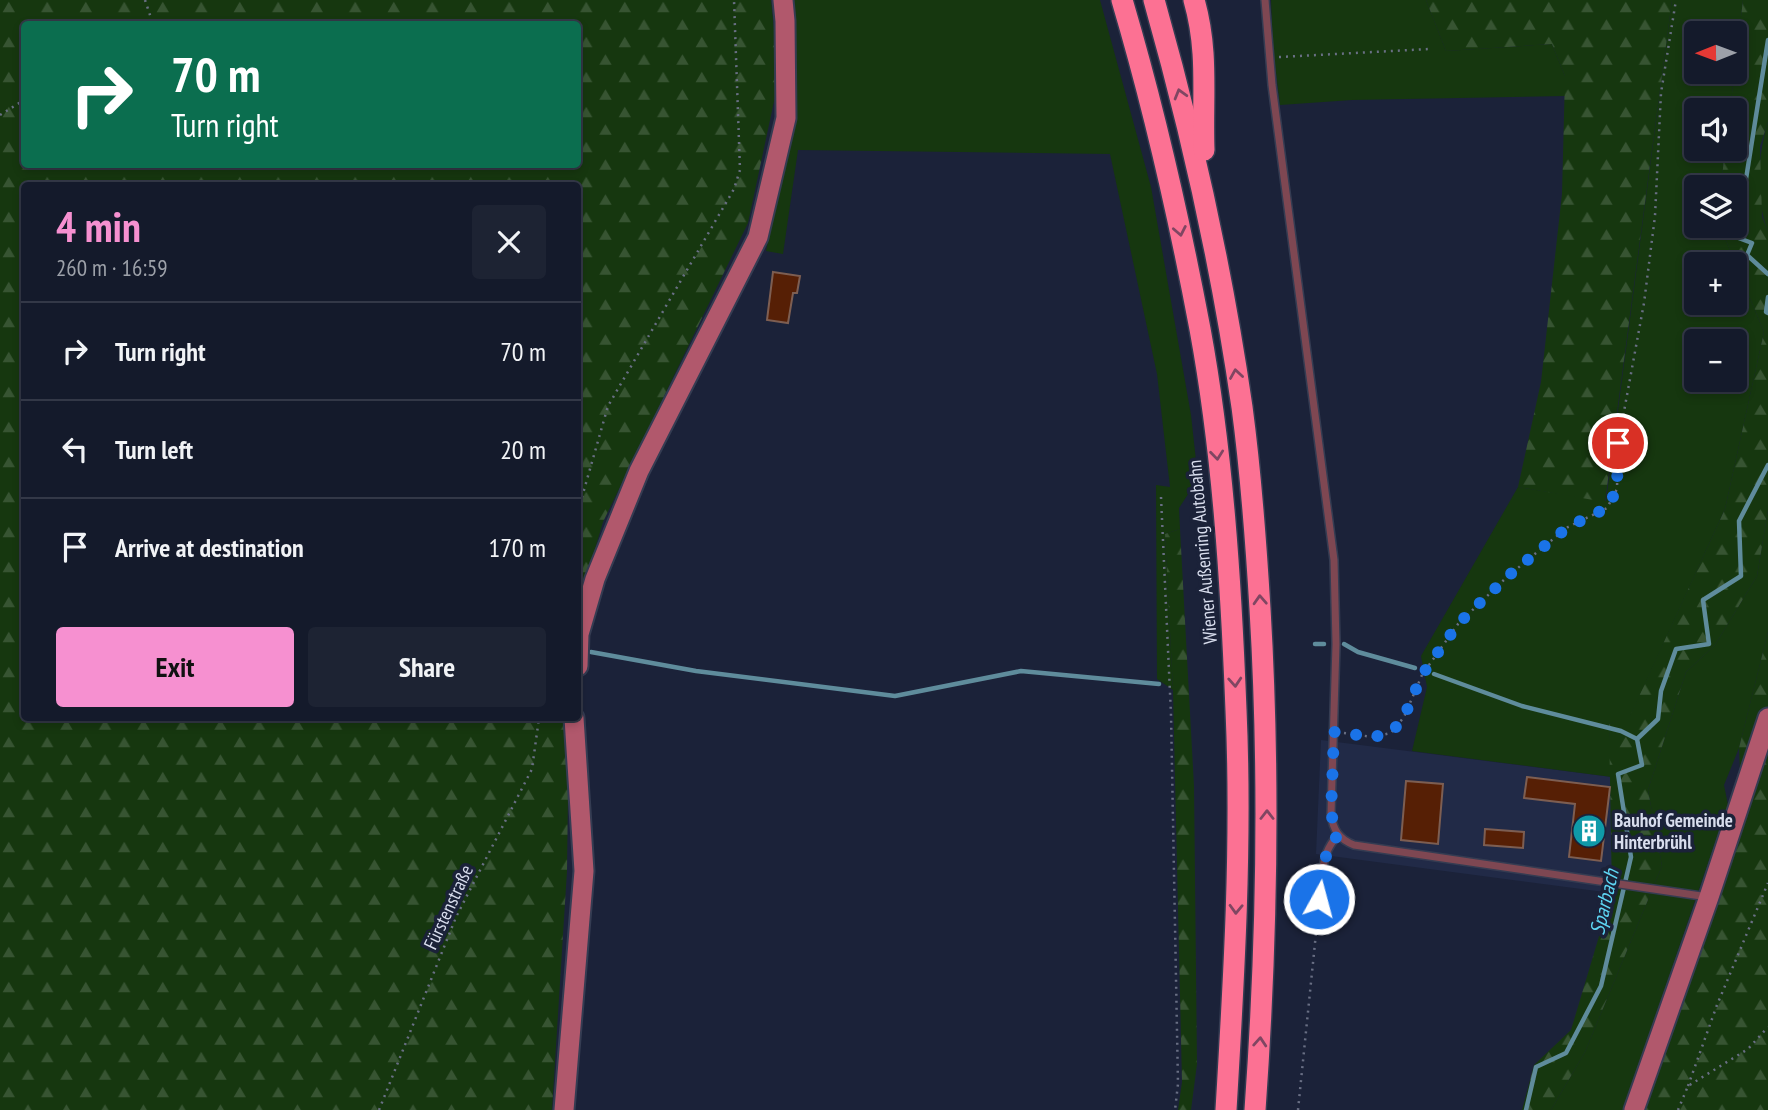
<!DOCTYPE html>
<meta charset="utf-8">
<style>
body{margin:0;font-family:"PT Sans Narrow",sans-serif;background:#1d2333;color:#f1f3f6;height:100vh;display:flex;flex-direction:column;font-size:26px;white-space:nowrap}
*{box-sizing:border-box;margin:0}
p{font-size:23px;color:#9da1a9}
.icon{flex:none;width:38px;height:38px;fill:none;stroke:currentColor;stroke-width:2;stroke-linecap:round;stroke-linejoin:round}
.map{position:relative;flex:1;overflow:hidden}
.panel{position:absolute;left:21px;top:182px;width:560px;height:539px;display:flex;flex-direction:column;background:#141a2b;border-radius:7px;box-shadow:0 4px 10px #0003,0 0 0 2px #333847}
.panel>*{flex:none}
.top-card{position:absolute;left:21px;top:21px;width:560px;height:147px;border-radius:7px;box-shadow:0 4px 10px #0003,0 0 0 2px #333847;background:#0b6e4f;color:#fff;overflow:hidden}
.needle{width:46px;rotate:269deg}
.buttons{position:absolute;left:1684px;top:21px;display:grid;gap:14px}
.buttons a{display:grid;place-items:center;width:63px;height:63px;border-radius:7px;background:#141a2b;box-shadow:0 4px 10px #0003,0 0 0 2px #333847;font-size:35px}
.pin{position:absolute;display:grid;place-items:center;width:60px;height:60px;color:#fff;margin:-30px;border:4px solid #fff;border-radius:50%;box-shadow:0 2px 7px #0007}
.me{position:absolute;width:77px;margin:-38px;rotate:7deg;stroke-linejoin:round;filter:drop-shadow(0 0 5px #0008)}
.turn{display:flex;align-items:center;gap:24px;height:147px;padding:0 35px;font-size:32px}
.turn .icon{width:91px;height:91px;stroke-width:2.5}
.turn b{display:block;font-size:49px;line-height:60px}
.round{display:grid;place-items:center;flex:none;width:74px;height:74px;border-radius:7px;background:#1d2333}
.summary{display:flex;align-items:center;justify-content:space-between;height:119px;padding:0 35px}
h1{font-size:42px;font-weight:800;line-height:52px;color:#f690d0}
.primary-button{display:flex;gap:14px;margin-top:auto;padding:14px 35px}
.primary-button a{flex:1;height:80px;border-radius:7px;background:#f690d0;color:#111;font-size:28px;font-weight:800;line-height:80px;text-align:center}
.primary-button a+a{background:#1d2333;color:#f1f3f6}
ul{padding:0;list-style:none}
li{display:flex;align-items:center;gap:21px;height:98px;padding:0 35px;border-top:2px solid #333847}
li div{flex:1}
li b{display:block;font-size:26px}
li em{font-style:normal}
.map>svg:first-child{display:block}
.built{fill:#212a47}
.grass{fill:#16370f;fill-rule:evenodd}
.forest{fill:url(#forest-firs);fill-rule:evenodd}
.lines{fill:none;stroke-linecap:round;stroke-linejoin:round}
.stream{stroke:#5f8c9c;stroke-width:4.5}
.building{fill:#561f05;stroke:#7d5e52;stroke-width:2}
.lane-casing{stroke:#353c52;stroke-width:10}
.secondary-casing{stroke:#353c52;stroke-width:23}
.highway-casing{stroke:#353c52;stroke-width:24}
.path{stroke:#696f84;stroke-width:2.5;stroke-dasharray:2 5;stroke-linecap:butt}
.lane{stroke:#7e4752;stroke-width:7}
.secondary{stroke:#b1586c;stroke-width:19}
.highway{stroke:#fc7193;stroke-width:21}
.oneway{stroke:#804662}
.route{stroke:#1a73e8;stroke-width:12;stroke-dasharray:0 21.6}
.labels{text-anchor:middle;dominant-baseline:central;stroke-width:7;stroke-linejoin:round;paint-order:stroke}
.street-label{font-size:19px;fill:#d8dded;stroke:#1b2239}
.poi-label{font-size:19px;font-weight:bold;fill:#d8dded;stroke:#1b2239;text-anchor:start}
.water-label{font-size:21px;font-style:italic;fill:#5ed5f3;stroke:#1b2239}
</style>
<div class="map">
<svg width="1768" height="1110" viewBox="0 0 1768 1110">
<defs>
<pattern id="forest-firs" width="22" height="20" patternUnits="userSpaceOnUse" patternTransform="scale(1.75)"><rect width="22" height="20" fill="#16370f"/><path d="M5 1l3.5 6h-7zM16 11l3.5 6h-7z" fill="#375432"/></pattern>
</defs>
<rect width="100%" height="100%" fill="#1b2239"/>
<!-- built -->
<path class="built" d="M1321 740 1612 777V893L1316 854Z"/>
<!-- grass -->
<g class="grass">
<path d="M789 0H1100L1151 187 1191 415 1198 479 1179 508 1180 529 1165 534 1173 690 1157 679 1156 485 1170 487 1157 374 1110 154 798 150 783 254 766 251 793 118Z"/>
<path d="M1271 0H1426L1446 51 1552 44 1565 76V96L1352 100 1280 105 1273 48Z"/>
<path d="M1672 0H1743L1730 110H1696V149H1725L1721 187H1696V226H1720L1764 332 1725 509 1630 717 1609 724 1612 777 1412 751 1427 687 1421 656 1518 487 1606 501ZM1696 33H1734V72H1696ZM1696 264H1734V303H1696ZM1696 341H1734V380H1696Z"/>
<path d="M1768 122V231C1755 201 1758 152 1768 122Z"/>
<path d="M1768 510V632L1739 748 1724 785 1728 805 1623 1110H1551L1585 1052 1662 866 1648 790 1686 672 1715 645 1757 576Z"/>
</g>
<!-- forest -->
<g class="forest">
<path d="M0 0H771L779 78 748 223 603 522 578 606V186H24V718H569L567 871 552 1110H0ZM24 24H578V164H24Z"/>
<path d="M1426 0H1672L1605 502 1518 487 1541 382 1562 194 1565 76 1552 44 1446 51Z"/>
<path d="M1743 0H1768V122L1760 146 1762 217 1768 231V510L1757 576 1715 645 1686 672 1648 790 1662 866 1585 1052 1551 1110H1522L1534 1065 1571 1030 1612 893 1609 724 1630 716 1725 509 1764 332 1720 226H1734V187H1721L1725 149H1734V110H1730Z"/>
<path d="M1180 529 1194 786 1197 1064 1191 1110H1178L1182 1082 1173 690 1165 534Z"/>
<path d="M1768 632V1110H1641L1742 818 1739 748Z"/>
</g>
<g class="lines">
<!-- stream -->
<g class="stream">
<path d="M1734 194 1746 179 1768 40"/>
<path d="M1724 226 1725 233 1752 243 1747 255 1768 274"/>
<path d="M1768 297 1766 312 1768 313"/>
<path d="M1315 644H1324"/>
<path d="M1344 644 1358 652 1415 668"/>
<path d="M591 652 696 671 895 696 1021 671 1159 684"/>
<path d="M1434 674 1522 706 1621 731 1637 739"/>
<path d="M1526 1110 1536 1067 1566 1053 1601 986 1631 857 1618 774 1642 765 1637 739 1658 719 1661 691 1676 649 1709 644 1703 600 1741 576 1739 521 1768 465"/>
</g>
</g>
<!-- building -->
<g class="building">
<path d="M773 272 800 276 797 293H793L788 323 767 320Z"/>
<path d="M1527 777 1610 787 1601 861 1569 857 1575 804 1524 798Z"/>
<path d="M1406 781 1443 784 1438 844 1401 840Z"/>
<path d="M1485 829 1524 832 1523 848 1484 845Z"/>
</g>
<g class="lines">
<defs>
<g id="lane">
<path d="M1265 0 1272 85 1334 560 1336 644 1331 814C1333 830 1339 839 1354 845L1708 897"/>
<path d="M1322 874C1324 858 1327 847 1338 835"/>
</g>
<g id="secondary">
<path d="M578 666 579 634 595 579 639 471 758 237 786 118 785 21 783 0"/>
<path d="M564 1110 584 871 574 718"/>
<path d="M1634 1110 1709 897 1768 718"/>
</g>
<g id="highway">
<path d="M1122 0C1154 108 1179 218 1200 329 1223 454 1231 583 1236 710 1242 843 1234 977 1226 1110"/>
<path d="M1154 0C1192 134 1222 269 1242 407 1251 474 1256 542 1260 609 1270 776 1267 943 1255 1110"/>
<path d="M1194 0C1209 52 1202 98 1204 150"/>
</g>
</defs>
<!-- lane casing -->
<use href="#lane" class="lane-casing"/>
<!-- secondary casing -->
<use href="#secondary" class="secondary-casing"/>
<!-- highway casing -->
<use href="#highway" class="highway-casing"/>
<!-- path -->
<g class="path">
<path d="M145 0 153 24"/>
<path d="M1279 57 1429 49"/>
<path d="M0 115 24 100"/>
<path d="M1161 497 1171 715 1178 1084 1175 1110"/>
<path d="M578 511 608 406 734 189 740 170 734 0"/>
<path d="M1344 733 1373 737 1391 733 1404 717 1422 675 1458 624 1508 576 1568 527 1607 508 1617 489 1618 444 1644 303 1655 216 1661 93 1676 0"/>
<path d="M1688 1086 1717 1005 1768 883"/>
<path d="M379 1110 456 917 532 769 539 718"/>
<path d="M1298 1110 1321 884"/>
<path d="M1678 1110 1688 1086 1748 1049 1768 1027"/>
</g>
<!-- lane -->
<use href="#lane" class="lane"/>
<!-- secondary -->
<use href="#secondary" class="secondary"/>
<!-- highway -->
<use href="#highway" class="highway"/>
</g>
<!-- one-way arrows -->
<defs><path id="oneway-chevron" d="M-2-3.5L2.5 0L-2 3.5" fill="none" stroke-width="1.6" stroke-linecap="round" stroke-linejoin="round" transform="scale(1.75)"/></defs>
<g class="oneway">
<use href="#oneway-chevron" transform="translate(1180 94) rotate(-106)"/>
<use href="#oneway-chevron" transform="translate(1180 231) rotate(79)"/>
<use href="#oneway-chevron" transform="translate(1236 374) rotate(-99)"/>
<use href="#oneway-chevron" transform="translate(1217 455) rotate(84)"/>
<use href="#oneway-chevron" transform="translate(1260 600) rotate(-93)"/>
<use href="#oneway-chevron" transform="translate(1235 682) rotate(86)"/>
<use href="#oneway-chevron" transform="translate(1267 815) rotate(-90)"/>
<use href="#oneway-chevron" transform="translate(1236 909) rotate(92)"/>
<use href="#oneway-chevron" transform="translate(1260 1042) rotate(-86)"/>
</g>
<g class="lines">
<!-- route -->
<path class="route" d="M1319 899C1322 876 1322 853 1338 835L1331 814 1334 732 1373 737 1391 733 1404 717 1422 675 1458 624 1508 576 1568 527 1607 508 1617 489 1618 443"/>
</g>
<!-- icons -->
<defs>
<symbol id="building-disc" viewBox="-11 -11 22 22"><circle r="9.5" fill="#0f9aa8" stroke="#1b2239"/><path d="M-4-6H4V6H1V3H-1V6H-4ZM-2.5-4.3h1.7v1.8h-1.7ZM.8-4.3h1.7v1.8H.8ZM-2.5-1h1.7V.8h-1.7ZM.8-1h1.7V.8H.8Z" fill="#fff"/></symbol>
</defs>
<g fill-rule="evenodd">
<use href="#building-disc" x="1570" y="812" width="38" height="38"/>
</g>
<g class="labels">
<!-- street labels -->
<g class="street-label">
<text transform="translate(1202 552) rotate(-95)">Wiener Außenring Autobahn</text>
<text transform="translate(448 907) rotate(-65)">Fürstenstraße</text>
</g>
<!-- poi labels -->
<g class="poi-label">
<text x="1614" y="820">Bauhof Gemeinde<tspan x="1614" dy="22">Hinterbrühl</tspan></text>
</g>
<!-- water labels -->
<g class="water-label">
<text transform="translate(1604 902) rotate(-77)">Sparbach</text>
</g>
</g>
</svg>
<div class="buttons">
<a><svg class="needle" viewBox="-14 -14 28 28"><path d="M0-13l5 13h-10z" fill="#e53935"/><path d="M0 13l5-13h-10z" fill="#9da1a9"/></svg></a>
<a><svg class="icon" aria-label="sound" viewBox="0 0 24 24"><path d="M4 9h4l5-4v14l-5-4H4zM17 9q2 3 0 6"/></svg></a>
<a><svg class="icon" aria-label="layers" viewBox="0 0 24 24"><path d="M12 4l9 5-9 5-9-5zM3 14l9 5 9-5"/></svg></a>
<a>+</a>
<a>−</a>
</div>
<div class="pin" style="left:1618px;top:443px;background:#d93025"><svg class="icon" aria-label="arrive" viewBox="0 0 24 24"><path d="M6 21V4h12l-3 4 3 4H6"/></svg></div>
<svg class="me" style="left:1319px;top:899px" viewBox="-20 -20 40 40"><circle r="17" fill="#1a73e8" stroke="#fff" stroke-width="3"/><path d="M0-11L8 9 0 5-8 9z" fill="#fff"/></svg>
<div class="top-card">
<div class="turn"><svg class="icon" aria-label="right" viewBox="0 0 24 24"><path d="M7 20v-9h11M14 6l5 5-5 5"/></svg><div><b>70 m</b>Turn right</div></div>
</div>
<section class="panel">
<div class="summary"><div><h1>4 min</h1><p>260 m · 16:59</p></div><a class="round"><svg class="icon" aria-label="close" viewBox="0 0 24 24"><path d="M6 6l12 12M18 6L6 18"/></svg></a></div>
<ul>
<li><svg class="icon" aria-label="right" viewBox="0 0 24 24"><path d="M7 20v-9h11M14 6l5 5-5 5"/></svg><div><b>Turn right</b></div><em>70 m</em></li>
<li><svg class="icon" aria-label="left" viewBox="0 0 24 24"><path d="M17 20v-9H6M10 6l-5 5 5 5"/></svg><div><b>Turn left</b></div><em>20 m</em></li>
<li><svg class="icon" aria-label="arrive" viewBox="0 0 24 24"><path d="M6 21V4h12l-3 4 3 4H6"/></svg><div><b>Arrive at destination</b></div><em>170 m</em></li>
</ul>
<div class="primary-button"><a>Exit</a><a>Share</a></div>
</section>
</div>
